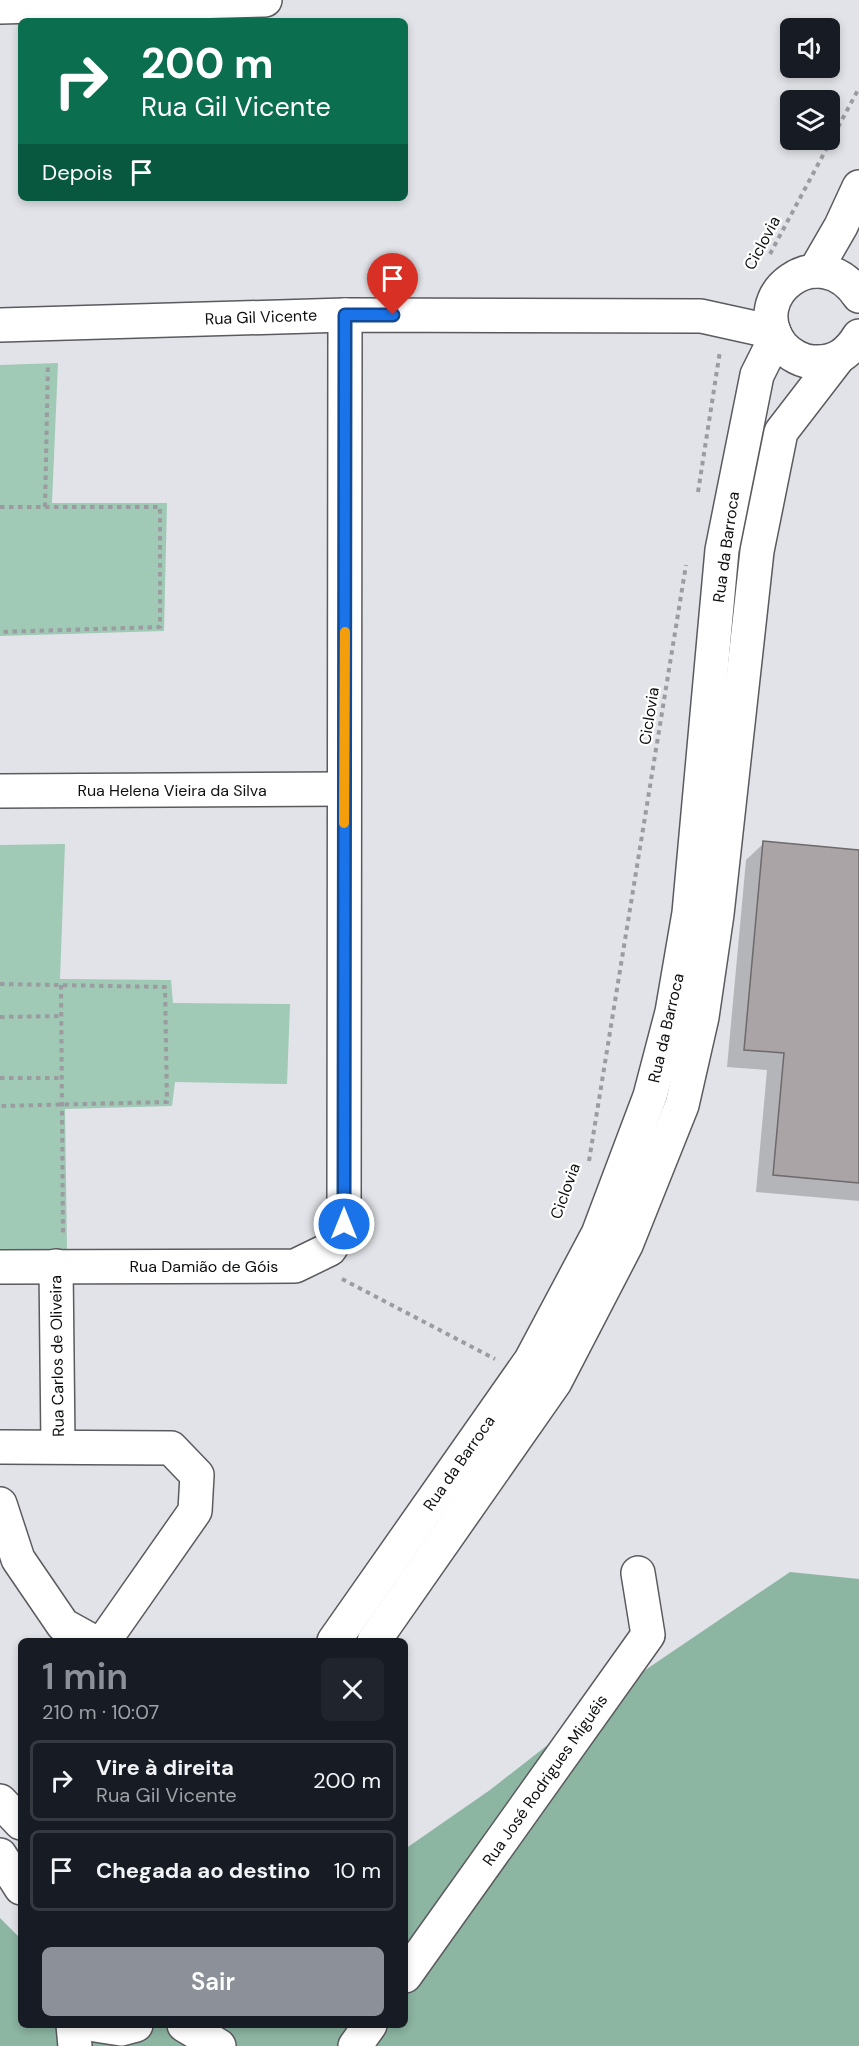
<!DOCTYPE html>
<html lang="pt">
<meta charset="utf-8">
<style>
body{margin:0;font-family:"DM Sans",sans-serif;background:#20242c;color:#f1f3f6;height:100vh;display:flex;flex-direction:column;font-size:22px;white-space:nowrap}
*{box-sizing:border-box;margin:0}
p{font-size:20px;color:#9ea1a6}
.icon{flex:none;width:33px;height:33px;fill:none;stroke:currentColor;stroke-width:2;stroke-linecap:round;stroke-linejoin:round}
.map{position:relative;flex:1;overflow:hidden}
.side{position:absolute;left:18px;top:1638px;width:390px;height:390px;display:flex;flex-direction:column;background:#171b24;border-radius:9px;box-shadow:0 3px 9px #0003}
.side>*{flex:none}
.top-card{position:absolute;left:18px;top:18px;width:390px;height:183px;border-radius:9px;box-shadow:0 3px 9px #0003;background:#0b6e4f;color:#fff;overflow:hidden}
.tools{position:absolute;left:780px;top:18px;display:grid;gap:12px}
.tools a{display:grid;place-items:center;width:60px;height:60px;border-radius:9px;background:#171b24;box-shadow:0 3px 9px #0003;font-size:30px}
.pin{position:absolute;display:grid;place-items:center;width:51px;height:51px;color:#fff;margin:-62px -26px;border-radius:50% 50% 50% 0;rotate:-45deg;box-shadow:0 0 6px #0007}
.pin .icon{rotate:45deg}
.me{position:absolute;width:66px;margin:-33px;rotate:0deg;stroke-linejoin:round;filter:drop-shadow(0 0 4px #0008)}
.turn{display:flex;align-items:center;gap:21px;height:126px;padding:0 24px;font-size:27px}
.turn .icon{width:78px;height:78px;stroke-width:2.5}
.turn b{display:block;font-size:42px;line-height:51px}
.then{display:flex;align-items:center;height:57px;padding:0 24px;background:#0003;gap:12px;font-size:22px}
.round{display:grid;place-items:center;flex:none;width:63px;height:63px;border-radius:9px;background:#20242c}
.summary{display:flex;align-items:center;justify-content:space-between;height:102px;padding:0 24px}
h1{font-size:36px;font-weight:600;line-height:45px;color:#8c9099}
.action{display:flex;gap:12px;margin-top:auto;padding:12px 24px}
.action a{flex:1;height:69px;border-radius:9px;background:#8c9099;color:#fff;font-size:24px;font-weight:600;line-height:69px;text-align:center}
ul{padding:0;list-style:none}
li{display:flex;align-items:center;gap:18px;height:81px;margin:0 12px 9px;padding:0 12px;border:3px solid #363941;border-radius:9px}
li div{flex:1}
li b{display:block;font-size:22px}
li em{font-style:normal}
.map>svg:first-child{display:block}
.green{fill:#a0c9b6}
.forest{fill:#8cb5a2}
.shadow{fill:#0003}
.building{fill:#aaa4a7;stroke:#6e696b;stroke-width:1.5}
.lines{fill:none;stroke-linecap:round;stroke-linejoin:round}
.minor-casing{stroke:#5a5a5f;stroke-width:36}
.path{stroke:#9b9ca0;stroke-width:4;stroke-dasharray:4.5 4.5;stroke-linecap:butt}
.minor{stroke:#fff;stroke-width:33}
.route-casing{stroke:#114b97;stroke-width:15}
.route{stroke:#1a73e8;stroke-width:10}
.slow{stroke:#f59e0b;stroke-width:10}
.labels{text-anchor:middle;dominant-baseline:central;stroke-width:4.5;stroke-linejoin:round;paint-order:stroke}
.street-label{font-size:16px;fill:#0e0f10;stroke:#fff}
</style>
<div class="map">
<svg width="859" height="2046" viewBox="0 0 859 2046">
<rect width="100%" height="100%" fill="#e2e3e8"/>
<!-- green -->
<g class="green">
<path d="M58 363 52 503H167L164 631 0 636V365Z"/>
<path d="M65 844 60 979 171 980 173 1003 290 1004 287 1084 175 1082 172 1106 65 1109 67 1249 0 1251V845Z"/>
</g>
<!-- forest -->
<path class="forest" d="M790 1572 859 1579V2046H0V1918L21 1939V2025H405V1849L490 1790 632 1679Z"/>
<!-- shadow -->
<path class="shadow" d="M764 843 859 851V1201L756 1192 767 1070 727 1067 746 860Z"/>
<!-- building -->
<path class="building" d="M763 841 859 850V1183L773 1175 784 1053 744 1050Z"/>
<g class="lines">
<defs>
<g id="minor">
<path d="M0 7 265 0"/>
<path d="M815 271 841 226 859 187"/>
<path d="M859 296C820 237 742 295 782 346 790 355 803 362 814 362 835 363 848 354 859 336"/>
<path d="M0 325 345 315 701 316 774 332"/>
<path d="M0 791 344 789"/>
<path d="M56 1266 58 1446"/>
<path d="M0 1267 295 1266 330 1249 344 1224 345 315"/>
<path d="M0 1447 171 1448 197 1475 195 1511 104 1641"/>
<path d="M0 1504 18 1559 63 1625 92 1641"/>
<path d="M334 1641 531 1360 598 1234 650 1096 672 1012 689 913 722 550 757 375 776 337"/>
<path d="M374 1641 555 1382 626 1245 682 1105 702 1017 717 914 757 551 781 432 838 358"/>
<path d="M0 1801 21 1823"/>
<path d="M0 1855 21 1888"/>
<path d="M405 1976 648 1635 638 1573"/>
<path d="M73 2025 75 2046"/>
<path d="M95 2025 121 2029 136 2025"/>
<path d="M184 2025 219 2046"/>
<path d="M355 2046 370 2025"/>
</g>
</defs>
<!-- minor casing -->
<use href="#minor" class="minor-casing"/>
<!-- path -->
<g class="path">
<path d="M770 254 859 88"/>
<path d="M698 492 720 351"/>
<path d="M0 507H160V627L0 632"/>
<path d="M45 507 48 363"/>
<path d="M0 984 165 987 167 1102 0 1106"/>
<path d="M61 985 63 1236"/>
<path d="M0 1017 62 1016"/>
<path d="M0 1078H62"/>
<path d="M589 1161 686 565"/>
<path d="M342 1279 495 1359"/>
</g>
<!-- minor -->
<use href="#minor" class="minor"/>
</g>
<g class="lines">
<defs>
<path id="route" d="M344 1224 345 315H393"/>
</defs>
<!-- route casing -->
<use href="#route" class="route-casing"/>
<!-- route -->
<use href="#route" class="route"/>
<!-- slow -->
<path class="slow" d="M344 823 345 632"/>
</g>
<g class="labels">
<!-- street labels -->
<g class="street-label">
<text transform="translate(762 243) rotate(-62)">Ciclovia</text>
<text transform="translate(261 317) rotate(-2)">Rua Gil Vicente</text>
<text transform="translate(726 547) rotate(-82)">Rua da Barroca</text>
<text transform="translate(649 716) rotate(-81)">Ciclovia</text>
<text x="172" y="790">Rua Helena Vieira da Silva</text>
<text transform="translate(666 1028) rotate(-77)">Rua da Barroca</text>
<text transform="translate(565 1191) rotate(-70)">Ciclovia</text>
<text x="204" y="1266">Rua Damião de Góis</text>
<text transform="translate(57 1356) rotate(-91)">Rua Carlos de Oliveira</text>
<text transform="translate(459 1463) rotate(-55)">Rua da Barroca</text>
<text transform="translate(545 1780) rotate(-55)">Rua José Rodrigues Miguéis</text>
</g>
</g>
</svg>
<div class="tools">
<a><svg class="icon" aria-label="sound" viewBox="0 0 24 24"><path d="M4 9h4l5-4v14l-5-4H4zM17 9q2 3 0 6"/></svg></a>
<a><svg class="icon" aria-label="layers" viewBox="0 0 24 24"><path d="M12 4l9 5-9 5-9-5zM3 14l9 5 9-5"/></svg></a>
</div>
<div class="pin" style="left:393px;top:315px;background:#d93025"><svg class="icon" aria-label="arrive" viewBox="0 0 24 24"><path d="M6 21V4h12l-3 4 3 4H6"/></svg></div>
<svg class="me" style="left:344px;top:1224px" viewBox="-20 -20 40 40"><circle r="17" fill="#1a73e8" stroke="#fff" stroke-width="3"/><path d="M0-11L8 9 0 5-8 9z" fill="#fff"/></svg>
<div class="top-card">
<div class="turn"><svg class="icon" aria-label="right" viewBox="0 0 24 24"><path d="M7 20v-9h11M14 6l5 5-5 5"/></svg><div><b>200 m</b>Rua Gil Vicente</div></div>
<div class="then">Depois<svg class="icon" aria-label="arrive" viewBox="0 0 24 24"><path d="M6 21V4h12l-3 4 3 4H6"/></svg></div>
</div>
<section class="side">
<div class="summary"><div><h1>1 min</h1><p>210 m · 10:07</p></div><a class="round"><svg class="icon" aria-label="close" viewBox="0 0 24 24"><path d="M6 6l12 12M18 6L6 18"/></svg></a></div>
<ul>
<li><svg class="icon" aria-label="right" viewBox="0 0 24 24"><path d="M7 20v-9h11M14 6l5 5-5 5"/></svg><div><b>Vire à direita</b><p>Rua Gil Vicente</p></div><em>200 m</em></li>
<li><svg class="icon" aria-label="arrive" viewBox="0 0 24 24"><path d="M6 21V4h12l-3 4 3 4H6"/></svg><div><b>Chegada ao destino</b></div><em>10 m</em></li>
</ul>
<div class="action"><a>Sair</a></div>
</section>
</div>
